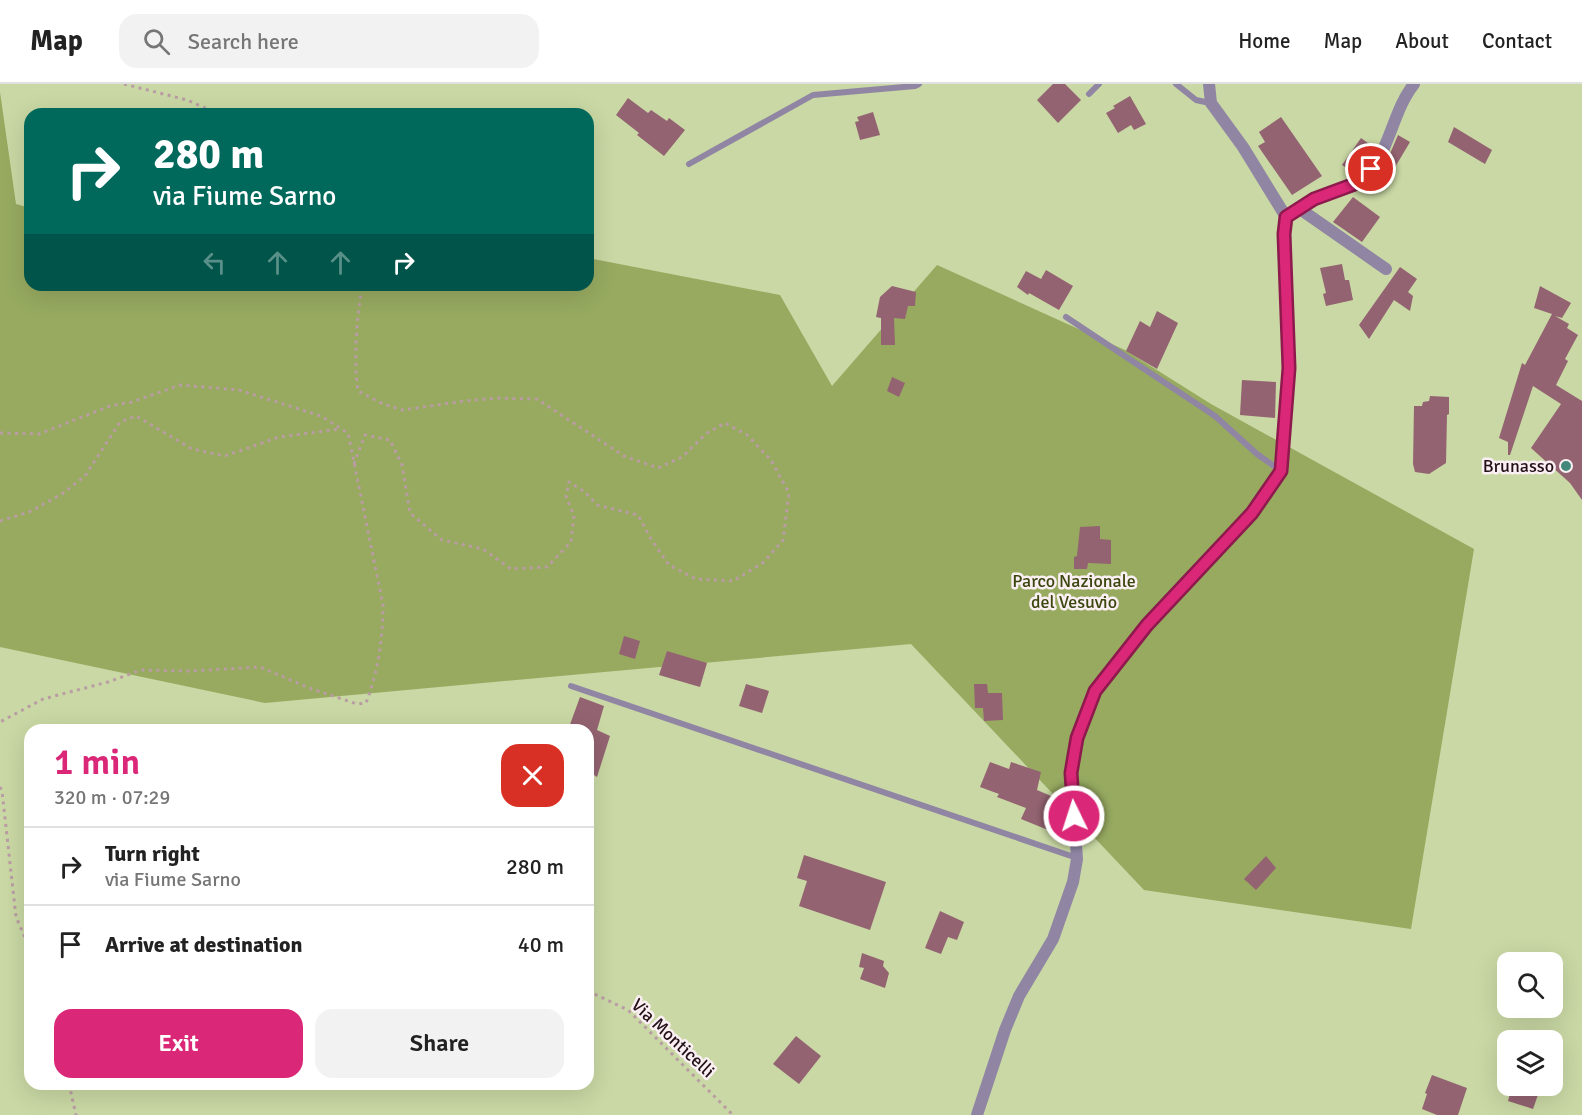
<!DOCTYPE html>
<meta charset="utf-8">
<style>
body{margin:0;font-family:Signika,sans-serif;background:#f2f2f2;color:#222;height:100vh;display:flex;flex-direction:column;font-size:22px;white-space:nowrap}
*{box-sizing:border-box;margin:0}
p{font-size:20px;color:#767676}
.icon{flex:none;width:33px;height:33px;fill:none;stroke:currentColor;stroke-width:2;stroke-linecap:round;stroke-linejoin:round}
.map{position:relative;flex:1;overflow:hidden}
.drawer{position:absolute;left:24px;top:640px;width:570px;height:366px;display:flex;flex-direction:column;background:#fff;border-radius:18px;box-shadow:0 6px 24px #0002}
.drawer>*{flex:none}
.guide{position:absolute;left:24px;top:24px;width:570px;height:183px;border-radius:18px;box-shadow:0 6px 24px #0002;background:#00695c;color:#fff;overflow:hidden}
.controls{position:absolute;left:1497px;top:868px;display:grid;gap:12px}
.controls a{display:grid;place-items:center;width:66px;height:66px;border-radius:12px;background:#fff;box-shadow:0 6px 24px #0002;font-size:30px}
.pin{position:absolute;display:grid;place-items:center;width:51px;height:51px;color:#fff;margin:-26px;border:3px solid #fff;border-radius:50%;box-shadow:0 2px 6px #0007}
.me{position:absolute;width:66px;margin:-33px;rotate:356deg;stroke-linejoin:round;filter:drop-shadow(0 0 4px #0008)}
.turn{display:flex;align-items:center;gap:21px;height:126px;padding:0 30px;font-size:27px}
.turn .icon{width:78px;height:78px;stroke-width:2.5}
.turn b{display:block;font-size:42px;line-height:51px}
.lanes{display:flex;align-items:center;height:57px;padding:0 30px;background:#0003;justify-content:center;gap:30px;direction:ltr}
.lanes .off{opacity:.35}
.round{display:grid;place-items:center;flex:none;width:63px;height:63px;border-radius:18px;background:#f2f2f2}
.headline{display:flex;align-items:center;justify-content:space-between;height:102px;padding:0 30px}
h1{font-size:36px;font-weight:600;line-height:45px;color:#db2777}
.button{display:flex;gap:12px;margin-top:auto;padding:12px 30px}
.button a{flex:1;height:69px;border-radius:18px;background:#db2777;color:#fff;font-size:24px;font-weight:600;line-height:69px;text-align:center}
.button a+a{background:#f2f2f2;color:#222}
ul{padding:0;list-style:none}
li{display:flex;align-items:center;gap:18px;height:78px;padding:0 30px;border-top:2px solid #e0e0e0}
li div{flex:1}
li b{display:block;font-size:22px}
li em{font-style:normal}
header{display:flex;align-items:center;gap:36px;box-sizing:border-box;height:84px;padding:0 30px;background:#fff;border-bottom:2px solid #e0e0e0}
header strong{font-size:28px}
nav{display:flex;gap:33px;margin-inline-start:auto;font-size:21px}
.search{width:420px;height:54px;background:#f2f2f2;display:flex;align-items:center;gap:15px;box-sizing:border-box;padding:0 21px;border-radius:18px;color:#767676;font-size:22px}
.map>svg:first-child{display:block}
.green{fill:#c9d8a4;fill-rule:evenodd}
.forest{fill:#97aa60}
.building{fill:#936371}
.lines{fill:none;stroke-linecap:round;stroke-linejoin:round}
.path{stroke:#ba9ca4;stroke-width:3;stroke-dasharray:3 4.5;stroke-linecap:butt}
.service{stroke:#9086a4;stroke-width:6}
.minor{stroke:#9086a4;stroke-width:12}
.route-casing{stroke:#8e194d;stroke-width:15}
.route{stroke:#db2777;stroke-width:10}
.poi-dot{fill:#44887c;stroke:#faeff2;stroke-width:2}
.labels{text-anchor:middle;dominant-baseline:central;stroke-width:5;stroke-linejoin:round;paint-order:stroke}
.poi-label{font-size:18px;fill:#231016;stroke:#faeff2;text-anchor:end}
.park-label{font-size:18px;fill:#3b460e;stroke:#faeff2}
.street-label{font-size:18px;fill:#231016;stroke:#faeff2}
</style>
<header>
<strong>Map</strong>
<div class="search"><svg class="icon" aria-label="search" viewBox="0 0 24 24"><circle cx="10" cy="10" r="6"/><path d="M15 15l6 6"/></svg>Search here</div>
<nav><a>Home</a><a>Map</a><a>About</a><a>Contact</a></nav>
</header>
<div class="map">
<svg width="1582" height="1031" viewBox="0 0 1582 1031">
<rect width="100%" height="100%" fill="#fddbe4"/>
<!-- green -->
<path class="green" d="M0 0H1582V1031H0ZM30 30H588V201H30ZM30 646H588V1000H30ZM1508 879H1552V924H1508ZM1508 957H1552V1002H1508Z"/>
<!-- forest -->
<path class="forest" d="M0 8 16 120 30 124V201H588V174L780 211 832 302 937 181 1125 266 1211 320 1474 465 1411 845 1144 806 911 560 265 619 0 563Z"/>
<!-- building -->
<g class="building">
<path d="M1053 0H1065L1081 16 1058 39 1037 16Z"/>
<path d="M1130 12 1146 40 1134 46 1131 41 1118 49 1106 29 1115 24 1113 22Z"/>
<path d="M628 14 648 29 651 26 667 37 669 34 685 46 664 72 637 51 639 49 616 31Z"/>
<path d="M873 28 880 51 860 56 855 38 859 37 857 33Z"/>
<path d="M1281 33 1322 92 1292 111 1258 62 1265 58 1259 48Z"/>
<path d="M1454 43 1492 66 1485 80 1448 58Z"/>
<path d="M1398 51 1410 58 1388 95 1378 90 1386 79Z"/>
<path d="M1361 54 1375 64 1364 82H1362L1356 90 1342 81Z"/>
<path d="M1353 113 1380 133 1362 158 1333 138Z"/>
<path d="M1342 180 1345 196H1349L1353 216 1326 222 1323 210 1326 209 1320 184Z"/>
<path d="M1400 183 1417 195 1408 208 1413 212 1410 227 1394 216 1369 255 1359 241Z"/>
<path d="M1046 186 1073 202 1059 226 1029 209 1028 211 1017 203 1026 187 1041 195Z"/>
<path d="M892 202 916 208 915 222H908L905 235 894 234 895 261H881V234L876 233 880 213Z"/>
<path d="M1540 202 1571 219 1562 234 1555 232 1569 240 1567 244 1578 251 1565 275 1568 277 1556 301 1582 317V416L1570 399 1531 364 1561 320 1533 302 1510 371H1508V358L1499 354 1522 279 1525 281 1552 230 1534 224Z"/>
<path d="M1157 227 1178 239 1157 285 1126 267 1140 237 1150 243Z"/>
<path d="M892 293 905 299 899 313 887 307Z"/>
<path d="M1242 296 1276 298 1275 334 1240 331Z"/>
<path d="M1430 312 1449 313V330L1447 331 1446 379 1429 390 1415 388 1413 380 1414 322H1422L1423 318 1429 317Z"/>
<path d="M1100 442V455L1111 456V480L1088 479 1087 485H1074V473L1077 472 1080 443Z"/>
<path d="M624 552 640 557 635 575 619 570Z"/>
<path d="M667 567 707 579 700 603 659 591Z"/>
<path d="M746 600 769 607 762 629 739 622Z"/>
<path d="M974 600H987L988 609H1002L1003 636 984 637 983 624H975Z"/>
<path d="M580 613 604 622 597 646 610 652 597 693 588 687V646H568Z"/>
<path d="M990 678 1009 685 1011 678 1041 688 1037 706 1065 718 1053 748 1021 735 1026 724 997 713 999 710 980 703Z"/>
<path d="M804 771 886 798 870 846 799 822 807 797 797 794Z"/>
<path d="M1266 772 1276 784 1256 806 1244 795Z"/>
<path d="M940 827 964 838 957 856 948 853 941 870 925 864Z"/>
<path d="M862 869 884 877 883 882 889 889 885 904 860 895 864 884 859 883Z"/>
<path d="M796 952 821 972 799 1000 773 980Z"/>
<path d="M1432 991 1467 1004 1458 1031H1437L1422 1025 1427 1010 1425 1009Z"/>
<path d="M1512 1002H1522L1539 1008 1533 1025 1508 1017Z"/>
</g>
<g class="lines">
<!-- path -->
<g class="path">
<path d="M124 0 187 16 219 30"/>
<path d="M0 349 39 350 110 322 132 318 180 301 239 306 321 332 348 349 383 521C383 554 378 588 366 619L357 620 312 605 260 583 190 587 141 586 108 598 43 615 0 638"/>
<path d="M354 380 365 351 390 356 402 381 410 429 442 456 483 465 511 485 547 483 571 458 574 432 566 412 569 398 585 408 597 421 638 431 651 455 669 481 696 495 733 497 764 478 783 456 789 409 771 376 747 351 725 339 707 349 682 373 658 384 624 372 537 315 497 314 464 317 403 326 383 320 358 307C353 271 357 237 362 201"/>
<path d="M0 437 29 428 62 410 85 392 120 338 136 332 192 365 225 372 279 353 339 345"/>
<path d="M0 703 2 707 16 833 30 865"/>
<path d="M588 907 628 926 733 1031"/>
<path d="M69 1000 76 1031"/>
</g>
<!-- service -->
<g class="service">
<path d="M1176 0 1196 16 1210 19"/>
<path d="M1089 10 1099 0"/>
<path d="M689 80 813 11 915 2 919 0"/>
<path d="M1066 233 1215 332 1257 370 1281 387"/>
<path d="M571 602 1077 774"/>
</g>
<!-- minor -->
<g class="minor">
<path d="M1209 0 1211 19 1243 63 1286 133"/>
<path d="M1300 125 1386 185"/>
<path d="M977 1031 1005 946 1019 912 1053 855 1073 798 1077 775 1071 689 1077 654 1095 607 1147 541 1253 429 1281 387 1289 284 1284 150 1286 133C1295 128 1304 120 1314 116 1328 108 1348 107 1361 97 1390 72 1391 29 1414 0"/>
</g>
</g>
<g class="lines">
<defs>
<path id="route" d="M1074 732 1071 689 1077 654 1095 607 1147 541 1252 429 1281 387 1289 284 1284 150 1286 133 1314 115 1360 98 1371 85"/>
</defs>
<!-- route casing -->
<use href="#route" class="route-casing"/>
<!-- route -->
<use href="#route" class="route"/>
</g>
<!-- markers -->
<circle class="poi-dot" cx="1566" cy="382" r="6"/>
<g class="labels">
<!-- poi labels -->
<g class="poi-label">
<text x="1554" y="382">Brunasso</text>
</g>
<!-- park labels -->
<g class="park-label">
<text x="1074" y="497">Parco Nazionale<tspan x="1074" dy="21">del Vesuvio</tspan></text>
</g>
<!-- street labels -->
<g class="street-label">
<text transform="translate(673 954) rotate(43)">Via Monticelli</text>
</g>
</g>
</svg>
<div class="controls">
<a><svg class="icon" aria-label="search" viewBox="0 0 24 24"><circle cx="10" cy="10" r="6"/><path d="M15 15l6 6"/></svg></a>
<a><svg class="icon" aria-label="layers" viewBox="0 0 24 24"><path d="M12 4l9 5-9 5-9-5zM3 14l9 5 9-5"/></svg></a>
</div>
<div class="pin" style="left:1371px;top:85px;background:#d93025"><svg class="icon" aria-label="arrive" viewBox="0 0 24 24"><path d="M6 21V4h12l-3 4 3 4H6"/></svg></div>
<svg class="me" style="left:1074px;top:732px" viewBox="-20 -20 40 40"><circle r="17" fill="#db2777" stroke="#fff" stroke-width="3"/><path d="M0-11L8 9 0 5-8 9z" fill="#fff"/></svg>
<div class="guide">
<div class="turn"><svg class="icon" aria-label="right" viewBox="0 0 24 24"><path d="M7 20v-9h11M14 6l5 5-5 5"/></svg><div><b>280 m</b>via Fiume Sarno</div></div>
<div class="lanes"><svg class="icon off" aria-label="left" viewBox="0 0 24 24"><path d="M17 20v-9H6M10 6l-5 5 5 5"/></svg><svg class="icon off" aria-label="ahead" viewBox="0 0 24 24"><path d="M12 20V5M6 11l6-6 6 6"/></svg><svg class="icon off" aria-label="ahead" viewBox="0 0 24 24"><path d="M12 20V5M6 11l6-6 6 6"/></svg><svg class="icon" aria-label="right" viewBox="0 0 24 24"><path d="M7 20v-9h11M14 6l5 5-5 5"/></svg></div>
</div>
<section class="drawer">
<div class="headline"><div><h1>1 min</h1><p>320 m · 07:29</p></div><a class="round" style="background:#d93025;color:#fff"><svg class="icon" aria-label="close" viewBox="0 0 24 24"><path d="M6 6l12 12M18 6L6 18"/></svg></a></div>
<ul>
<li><svg class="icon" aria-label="right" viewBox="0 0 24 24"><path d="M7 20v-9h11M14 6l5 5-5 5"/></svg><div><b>Turn right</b><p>via Fiume Sarno</p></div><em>280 m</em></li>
<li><svg class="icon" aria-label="arrive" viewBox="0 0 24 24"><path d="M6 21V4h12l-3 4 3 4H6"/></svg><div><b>Arrive at destination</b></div><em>40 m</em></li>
</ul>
<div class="button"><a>Exit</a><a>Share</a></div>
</section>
</div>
